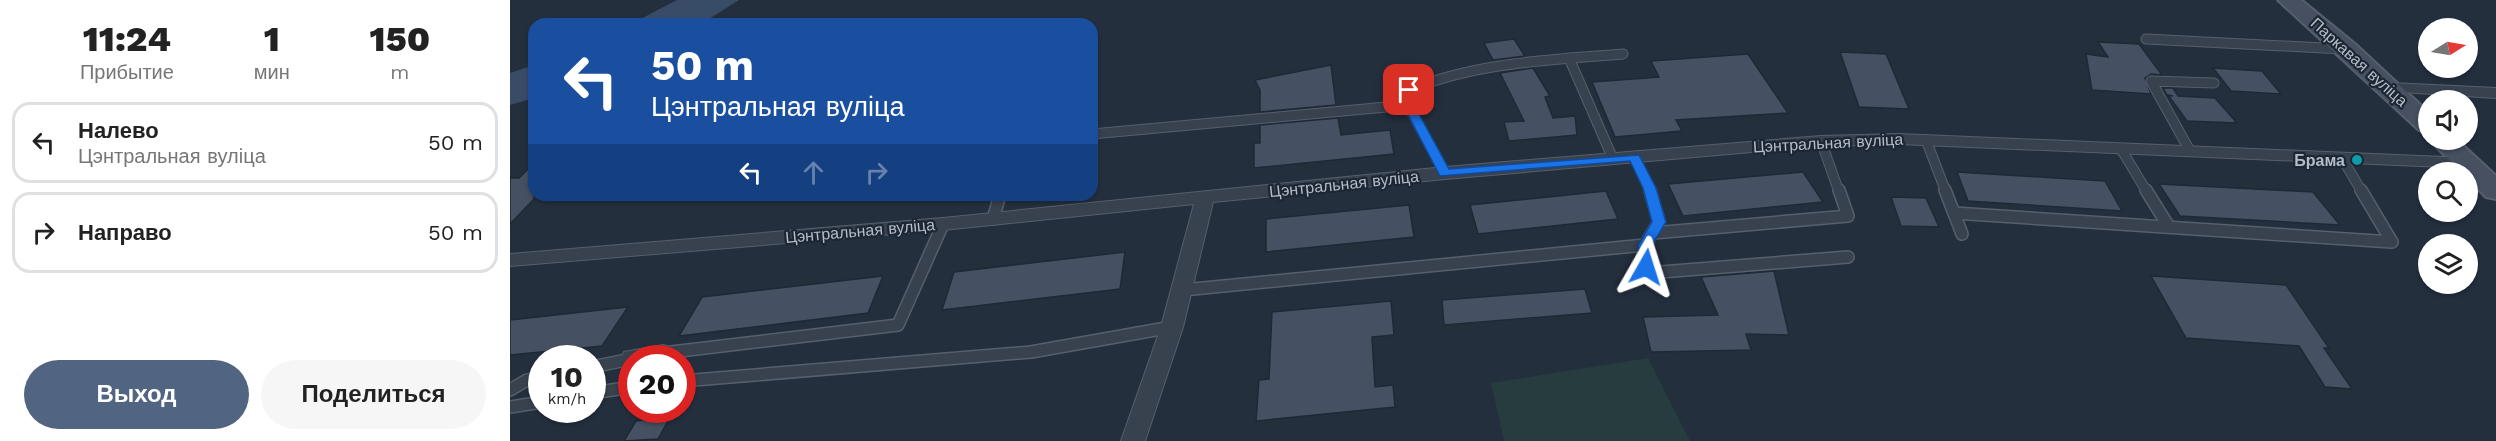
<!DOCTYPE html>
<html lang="ru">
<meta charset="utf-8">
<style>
body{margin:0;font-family:"Work Sans",sans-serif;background:#f6f6f6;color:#222;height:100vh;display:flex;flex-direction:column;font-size:22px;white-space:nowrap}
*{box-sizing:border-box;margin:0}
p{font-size:20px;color:#767676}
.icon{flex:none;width:33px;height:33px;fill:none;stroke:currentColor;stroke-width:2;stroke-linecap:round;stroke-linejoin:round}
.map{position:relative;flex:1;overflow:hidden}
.side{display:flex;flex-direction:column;background:#fff;width:510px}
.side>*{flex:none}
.hud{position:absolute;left:18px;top:18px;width:570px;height:183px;border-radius:18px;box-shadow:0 2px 4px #0004;background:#1a4fa0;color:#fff;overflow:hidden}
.needle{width:39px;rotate:79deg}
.tools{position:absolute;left:1908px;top:18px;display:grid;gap:12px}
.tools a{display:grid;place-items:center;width:60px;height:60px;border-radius:50%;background:#fff;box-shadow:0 2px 4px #0004;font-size:30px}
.speed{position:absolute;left:18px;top:345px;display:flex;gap:12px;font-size:30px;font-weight:700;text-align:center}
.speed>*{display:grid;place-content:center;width:78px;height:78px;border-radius:50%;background:#fff;box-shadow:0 2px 4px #0004;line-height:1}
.speed small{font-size:15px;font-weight:400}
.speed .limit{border:9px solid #d22;background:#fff;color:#111}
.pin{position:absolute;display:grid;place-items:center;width:51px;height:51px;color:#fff;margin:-26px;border-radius:12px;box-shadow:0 3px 9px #0006}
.me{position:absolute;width:66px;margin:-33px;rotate:6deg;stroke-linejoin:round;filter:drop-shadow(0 0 4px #0008)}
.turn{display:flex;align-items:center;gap:21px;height:126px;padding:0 24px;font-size:27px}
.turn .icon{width:78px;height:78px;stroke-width:2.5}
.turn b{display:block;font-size:42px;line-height:51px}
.lanes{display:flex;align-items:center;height:57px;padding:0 24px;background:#0003;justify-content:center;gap:30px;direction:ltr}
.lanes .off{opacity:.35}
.eta{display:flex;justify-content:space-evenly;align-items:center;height:102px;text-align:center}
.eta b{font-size:36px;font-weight:800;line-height:42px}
.button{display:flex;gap:12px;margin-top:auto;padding:12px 24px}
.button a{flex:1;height:69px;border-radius:36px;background:#516482;color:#fff;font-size:24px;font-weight:800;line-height:69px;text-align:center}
.button a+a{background:#f6f6f6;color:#222}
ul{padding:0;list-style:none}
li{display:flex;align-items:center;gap:18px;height:81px;margin:0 12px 9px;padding:0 12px;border:3px solid #e0e0e0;border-radius:18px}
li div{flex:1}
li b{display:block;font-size:22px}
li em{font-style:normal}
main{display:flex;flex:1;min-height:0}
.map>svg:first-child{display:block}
.green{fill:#263c3f}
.water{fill:#394c67}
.building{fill:#455162;stroke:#1f2835;stroke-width:1.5}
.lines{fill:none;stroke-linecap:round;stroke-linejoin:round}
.lane-far1-casing{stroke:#565f6c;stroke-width:11}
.lane-casing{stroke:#565f6c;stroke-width:14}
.street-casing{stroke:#565f6c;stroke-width:2}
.secondary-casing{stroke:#565f6c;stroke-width:4}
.lane-far1{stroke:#38414e;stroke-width:9}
.lane{stroke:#38414e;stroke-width:11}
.street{fill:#38414e;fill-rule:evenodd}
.secondary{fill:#465061;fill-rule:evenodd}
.route{fill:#1a73e8;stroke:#114b97;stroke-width:1.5}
.culture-dot{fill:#0f9aa8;stroke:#1d2633;stroke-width:2}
.labels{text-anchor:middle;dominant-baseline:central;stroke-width:4.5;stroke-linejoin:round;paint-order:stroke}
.street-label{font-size:16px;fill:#b4bcc9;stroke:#1d2633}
.poi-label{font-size:16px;font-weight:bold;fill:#b4bcc9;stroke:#1d2633;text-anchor:end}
</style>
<main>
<section class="side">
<div class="eta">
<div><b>11:24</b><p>Прибытие</p></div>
<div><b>1</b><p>мин</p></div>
<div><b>150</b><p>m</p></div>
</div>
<ul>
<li><svg class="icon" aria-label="left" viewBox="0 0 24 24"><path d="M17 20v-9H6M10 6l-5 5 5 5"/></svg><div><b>Налево</b><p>Цэнтральная вуліца</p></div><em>50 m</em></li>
<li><svg class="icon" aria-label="right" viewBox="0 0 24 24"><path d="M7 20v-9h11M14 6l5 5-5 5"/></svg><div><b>Направо</b></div><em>50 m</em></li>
</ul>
<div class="button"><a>Выход</a><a>Поделиться</a></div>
</section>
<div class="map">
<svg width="1986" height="441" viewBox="0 0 1986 441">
<rect width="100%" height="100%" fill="#242f3e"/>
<!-- green -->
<path class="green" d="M1138 358 1180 441H994L981 383Z"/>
<!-- water -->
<g class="water">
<path d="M167 0H229L191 24H121Z"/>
<path d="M24 65V98L0 105V73Z"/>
</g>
<!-- building -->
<g class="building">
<path d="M1004 39 1015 56 983 60 974 43Z"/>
<path d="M1588 42 1629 44 1652 75 1641 74 1635 78 1641 94 1582 90 1576 54 1598 57Z"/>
<path d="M1330 52 1376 54 1399 109 1349 107Z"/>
<path d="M1238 54 1278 113 1166 120 1172 131 1105 137 1082 82 1149 77 1141 61Z"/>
<path d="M821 65 826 105 750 112V90L745 80Z"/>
<path d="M1023 68 1040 96 1035 97 1043 118 1065 116 1067 135 999 141 994 122 1014 121 990 73Z"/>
<path d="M1703 68 1752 71 1771 94 1721 91Z"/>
<path d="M1653 88H1663L1668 96 1705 98 1727 123 1677 121 1658 95 1663 96 1657 95Z"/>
<path d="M828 118 831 135 880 130 884 154 744 168V143H750V125Z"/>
<path d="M24 163V199L0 224V178H9Z"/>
<path d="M1293 172 1313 202 1173 216 1158 184Z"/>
<path d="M1447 172 1595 181 1612 211 1458 201Z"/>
<path d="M1649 184 1803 192 1830 225 1670 216Z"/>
<path d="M1096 191 1108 219 968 234 960 205Z"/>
<path d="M1381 197 1416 198 1429 227 1391 226Z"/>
<path d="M899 205 904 237 756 252V219Z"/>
<path d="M615 252 610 289 432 310 444 272Z"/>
<path d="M1264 271 1279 335 1236 334 1241 350 1141 352 1133 317 1208 315 1191 277Z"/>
<path d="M373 276 358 313 169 336 192 297Z"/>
<path d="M1641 276 1776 285 1819 348H1814L1842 389 1815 387 1789 346 1676 338Z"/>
<path d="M1075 289 1082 313 934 325 932 300Z"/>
<path d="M881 301 884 335 862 337 865 387 883 385 885 407 746 421 749 380 759 379 762 312Z"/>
<path d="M118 307 92 346 0 355V320Z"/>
<path d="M160 417 148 439 114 441 126 421Z"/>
</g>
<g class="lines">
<defs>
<g id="lane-far1">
<path d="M1636 39 1833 49"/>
<path d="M1059 58 1103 159"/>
<path d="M582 134 898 105"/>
<path d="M1416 140 1436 192"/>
<path d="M1311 141 1329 192"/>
<path d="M1611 149 1637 192"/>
<path d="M1680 151 1641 81 1704 83"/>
<path d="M1125 157 1140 192"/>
<path d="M1832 158 1852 192"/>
<path d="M935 173 898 105 899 90C967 62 1041 60 1113 54"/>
</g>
<g id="lane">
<path d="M1140 190 1149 222 1135 245 1136 267 1151 272 1338 257"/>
<path d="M1435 190 1452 234"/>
<path d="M1636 190 1659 227"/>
<path d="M1444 213 1882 242 1851 190"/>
<path d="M483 219 490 195"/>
<path d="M1143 233 1338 216 1329 190"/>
<path d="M673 290 1135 245"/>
<path d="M153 353 388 325 433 224"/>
<path d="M82 367 121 359"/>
<path d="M172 381 521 352 662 327"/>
<path d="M0 390 17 380 32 377"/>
<path d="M82 393 122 387"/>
<path d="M0 407 32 402"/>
</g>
<g id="street">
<path d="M1881 83 1986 88V98L1875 91 1873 88Z"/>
<path d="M1389 134 1957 158 1966 163 1957 168 1389 144 1311 146 935 179 703 202 673 327 635 441H611L651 327 684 204 433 230 0 266V254L433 218 935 167 1311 136Z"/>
<path d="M153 345 161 347 164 353 161 358H122V366L114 364 111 358 114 352Z"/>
</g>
<g id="secondary">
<path d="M1768 0H1791L1845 44 1918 112V132L1909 130Z"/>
<path d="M1920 140H1947L1986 176V199L1976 197 1958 178V172H1951Z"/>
</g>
</defs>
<!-- lane-far1 casing -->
<use href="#lane-far1" class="lane-far1-casing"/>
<!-- lane casing -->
<use href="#lane" class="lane-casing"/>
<!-- street casing -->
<use href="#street" class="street-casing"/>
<!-- secondary casing -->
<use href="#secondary" class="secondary-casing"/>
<!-- lane-far1 -->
<use href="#lane-far1" class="lane-far1"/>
<!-- lane -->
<use href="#lane" class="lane"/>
<!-- street -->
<use href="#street" class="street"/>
<!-- secondary -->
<use href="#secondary" class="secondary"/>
</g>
<!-- route -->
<path class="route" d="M899 87 905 90 904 105 939 169 1129 155 1146 188 1156 222 1142 245 1141 270 1136 271 1129 267 1128 245 1142 222 1133 188 1120 161 930 176 893 105V90Z"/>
<!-- markers -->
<circle class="culture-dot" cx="1847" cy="160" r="6"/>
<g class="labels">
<!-- street labels -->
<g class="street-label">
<text transform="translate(1849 62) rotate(42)">Паркавая вуліца</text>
<text transform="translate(1318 143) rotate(-3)">Цэнтральная вуліца</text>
<text transform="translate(834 184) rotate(-6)">Цэнтральная вуліца</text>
<text transform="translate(350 231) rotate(-5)">Цэнтральная вуліца</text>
</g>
<!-- poi labels -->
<g class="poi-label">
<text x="1835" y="160">Брама</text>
</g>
</g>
</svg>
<div class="tools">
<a><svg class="needle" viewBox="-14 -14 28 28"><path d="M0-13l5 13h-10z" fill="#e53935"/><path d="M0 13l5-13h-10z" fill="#767676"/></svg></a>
<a><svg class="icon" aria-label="sound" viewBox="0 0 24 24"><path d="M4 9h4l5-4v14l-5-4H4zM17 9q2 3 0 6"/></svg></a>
<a><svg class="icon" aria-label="search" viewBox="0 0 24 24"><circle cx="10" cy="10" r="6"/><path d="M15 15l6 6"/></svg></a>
<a><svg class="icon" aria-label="layers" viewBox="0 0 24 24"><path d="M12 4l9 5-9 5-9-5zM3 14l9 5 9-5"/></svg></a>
</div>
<div class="speed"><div>10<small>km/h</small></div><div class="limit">20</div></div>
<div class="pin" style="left:899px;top:90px;background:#d93025"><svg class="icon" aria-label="arrive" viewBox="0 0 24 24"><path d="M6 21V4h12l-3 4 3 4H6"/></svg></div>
<svg class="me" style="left:1136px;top:267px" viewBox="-20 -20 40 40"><path d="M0-17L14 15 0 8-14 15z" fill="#1a73e8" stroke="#fff" stroke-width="4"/></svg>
<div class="hud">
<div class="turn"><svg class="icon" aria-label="left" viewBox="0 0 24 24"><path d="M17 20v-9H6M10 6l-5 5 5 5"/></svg><div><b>50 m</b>Цэнтральная вуліца</div></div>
<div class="lanes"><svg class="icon" aria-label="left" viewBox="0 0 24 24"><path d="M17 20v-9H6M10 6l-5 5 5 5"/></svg><svg class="icon off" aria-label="ahead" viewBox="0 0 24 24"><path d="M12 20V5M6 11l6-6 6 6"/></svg><svg class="icon off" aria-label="right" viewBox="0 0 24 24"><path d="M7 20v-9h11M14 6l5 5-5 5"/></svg></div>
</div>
</div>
</main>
